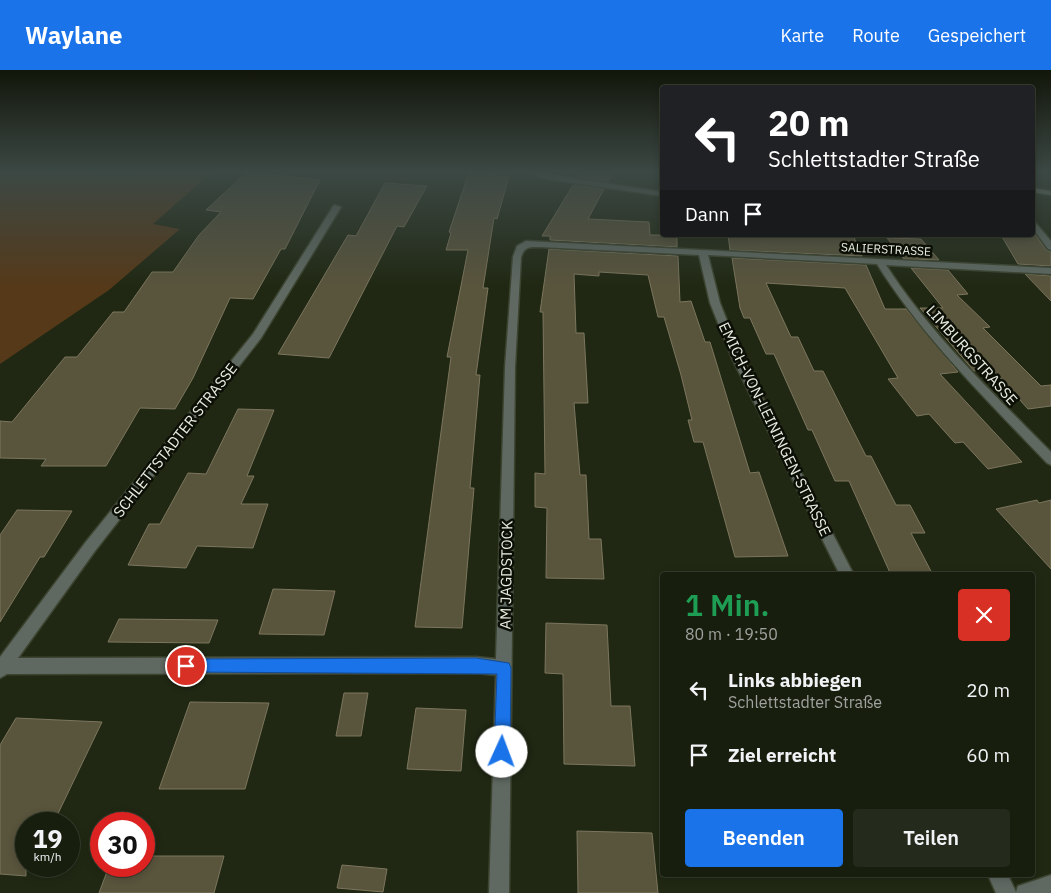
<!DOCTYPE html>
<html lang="de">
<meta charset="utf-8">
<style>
body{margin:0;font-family:"IBM Plex Sans",sans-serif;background:#252b1c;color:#f1f3f6;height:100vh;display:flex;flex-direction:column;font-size:19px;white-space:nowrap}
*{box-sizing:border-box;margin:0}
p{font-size:16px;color:#9fa29e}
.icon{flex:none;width:28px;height:28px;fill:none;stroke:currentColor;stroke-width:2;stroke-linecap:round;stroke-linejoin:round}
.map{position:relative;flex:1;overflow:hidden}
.side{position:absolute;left:660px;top:502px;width:375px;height:305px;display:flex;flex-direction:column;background:#181e0e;border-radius:5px;box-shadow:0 2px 8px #0003,0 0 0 1px #363c2e}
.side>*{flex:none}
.hud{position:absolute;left:660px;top:15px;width:375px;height:152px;border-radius:5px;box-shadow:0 2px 8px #0003,0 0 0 1px #363c2e;background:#202124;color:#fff;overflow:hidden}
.speed{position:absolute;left:15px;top:742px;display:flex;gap:10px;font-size:25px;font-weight:700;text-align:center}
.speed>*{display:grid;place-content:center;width:65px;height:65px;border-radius:50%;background:#181e0e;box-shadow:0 2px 8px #0003,0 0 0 1px #363c2e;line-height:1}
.speed small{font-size:12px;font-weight:400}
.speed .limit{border:8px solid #d22;background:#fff;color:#111}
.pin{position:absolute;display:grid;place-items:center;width:42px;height:42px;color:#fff;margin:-21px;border:2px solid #fff;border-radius:50%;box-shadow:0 1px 5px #0007}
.me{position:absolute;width:55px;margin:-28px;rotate:2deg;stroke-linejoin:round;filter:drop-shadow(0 0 4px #0008)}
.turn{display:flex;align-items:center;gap:18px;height:105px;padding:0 25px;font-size:22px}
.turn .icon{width:65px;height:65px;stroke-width:2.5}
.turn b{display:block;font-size:35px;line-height:42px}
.then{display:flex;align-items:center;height:48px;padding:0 25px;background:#0003;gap:10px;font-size:19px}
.round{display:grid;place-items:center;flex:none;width:52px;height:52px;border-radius:5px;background:#252b1c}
.head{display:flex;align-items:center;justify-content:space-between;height:85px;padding:0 25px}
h1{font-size:30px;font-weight:600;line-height:38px;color:#1e9e55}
.button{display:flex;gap:10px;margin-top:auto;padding:10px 25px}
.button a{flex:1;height:58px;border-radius:5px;background:#1a73e8;color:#fff;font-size:20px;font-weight:600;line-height:58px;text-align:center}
.button a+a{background:#252b1c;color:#f1f3f6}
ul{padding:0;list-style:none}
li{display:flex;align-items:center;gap:15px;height:65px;padding:0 25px}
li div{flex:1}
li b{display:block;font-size:19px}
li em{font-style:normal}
header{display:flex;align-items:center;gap:30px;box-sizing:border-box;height:70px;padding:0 25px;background:#1a73e8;color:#fff}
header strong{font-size:24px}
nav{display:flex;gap:28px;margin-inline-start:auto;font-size:18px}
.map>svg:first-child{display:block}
.green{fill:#553919}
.building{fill:#59543c;stroke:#7c765d}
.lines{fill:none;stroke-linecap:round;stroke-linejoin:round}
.street-casing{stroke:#3c4430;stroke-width:3}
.secondary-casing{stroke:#3c4430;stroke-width:3}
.street{fill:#5f6962;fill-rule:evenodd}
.secondary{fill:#809185;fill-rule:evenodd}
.route{fill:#1a73e8;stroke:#114b97}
.labels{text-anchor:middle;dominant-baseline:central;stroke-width:5;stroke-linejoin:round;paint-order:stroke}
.far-street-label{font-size:12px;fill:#e8ede0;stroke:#0b0f06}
.street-label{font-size:15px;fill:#e8ede0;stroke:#0b0f06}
</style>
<header>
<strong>Waylane</strong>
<nav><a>Karte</a><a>Route</a><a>Gespeichert</a></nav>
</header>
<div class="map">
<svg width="1051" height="823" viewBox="0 0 1051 823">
<rect width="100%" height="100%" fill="#202813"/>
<!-- green -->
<path class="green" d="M0 102 133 105 137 102H212L153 154 180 159 109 220 0 294Z"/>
<!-- building -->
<g class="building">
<path d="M247 102 320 110 285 179H281L253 229 230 228 193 308 175 339 140 338 106 396H41L46 389 0 388V351L12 352 65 287H77L113 242H124L152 202H173L199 165 221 142 206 140Z"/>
<path d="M469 102H498L496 106 509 107 497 149 494 148 483 218H488L476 305H480L470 418H474L462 558 415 557 451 287H447L468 180H446L451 163 449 162Z"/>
<path d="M581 102H613L608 112 578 107Z"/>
<path d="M385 113 427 116 404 157 397 156 329 288 278 284 348 165 356 166Z"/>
<path d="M573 115 604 119 588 149 649 152 650 165H677V177L550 170V166H542Z"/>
<path d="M728 165H853L862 186 730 180Z"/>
<path d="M1001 165H1036L1046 180 1051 182V196L1018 194Z"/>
<path d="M887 168 921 169 939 190 904 189Z"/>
<path d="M549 179 678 186 680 232 691 231 705 272H710L750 403 759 402 788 486 735 487 703 372H694L688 350H692L681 305 664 247H658L648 205 599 202V206L574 204 576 263H584L588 333H574L580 405H586L589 469H601L604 509 546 508 547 438 535 437V403L545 404 543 242H540Z"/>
<path d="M732 188 866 195 885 239H906L958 302 940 304 1022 392 988 399 963 372 955 373 929 344 917 346 888 309 898 308 845 218 766 213 791 267H798L814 301H823L866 386H871L896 435H910L925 463H911L933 505H891L849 411H835L812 360H808L774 284H766L750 248H744L740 238Z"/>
<path d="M911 198 948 200 968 224 957 225 990 257 983 258 1041 316 1051 315V336L1028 339 992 299 974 301 920 238H943Z"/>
<path d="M1025 204 1051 206V231Z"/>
<path d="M238 339 274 340 247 406H254L241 434H268L253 478 197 476 186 498 128 495 149 454H160L188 403 206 404Z"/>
<path d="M1037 430 1039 433 1051 430V499L996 439Z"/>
<path d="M17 440 72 441 44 487H40L0 552V465Z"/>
<path d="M273 519 335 521 324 565 259 564Z"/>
<path d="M119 549 218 550 209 573 108 572Z"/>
<path d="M546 553 607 555 611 636H630L635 696 564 694 563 604 545 603Z"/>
<path d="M344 623H368L361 666H336Z"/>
<path d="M190 632 269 633 245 719H159Z"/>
<path d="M416 638 466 640 461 701 407 699Z"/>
<path d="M16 648 102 652 53 754H26V806L0 804V675Z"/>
<path d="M577 761 652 763 658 823H578Z"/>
<path d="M144 786H224L214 823H99L109 796H144Z"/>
<path d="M342 795 387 799 383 822 337 818Z"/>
</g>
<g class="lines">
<defs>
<g id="street">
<path d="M535 102 662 122V126L547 109 537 107Z"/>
<path d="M334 135 341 137 261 268 95 481 18 588 476 587 496 589 505 297 513 187 517 176 526 171 1051 198V204L886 195C931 265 993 323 1051 382V395L1047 393C987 330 924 269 877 194L708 185 720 233 742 288 854 505H840L732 288 710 233 699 185 540 177C529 177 525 176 521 187L515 297 509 823H489L496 605 476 603 7 604 0 608V587L85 473 253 264Z"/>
<path d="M1032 149 1051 171V180L1048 179 1032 157Z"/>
<path d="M988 805H1008L1016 822 1018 816 1051 805V823H996Z"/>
</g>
<path id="secondary" d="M1032 118 1051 121V125L1032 122Z"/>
</defs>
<!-- street casing -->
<use href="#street" class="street-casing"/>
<!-- secondary casing -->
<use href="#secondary" class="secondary-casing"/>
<!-- street -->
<use href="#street" class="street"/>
<!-- secondary -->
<use href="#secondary" class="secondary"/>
</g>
<!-- sky -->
<linearGradient id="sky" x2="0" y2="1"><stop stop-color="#12160a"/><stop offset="0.47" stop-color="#3c4844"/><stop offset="1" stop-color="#3c4844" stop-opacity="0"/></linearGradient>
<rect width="1051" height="217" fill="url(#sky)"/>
<!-- route -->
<path class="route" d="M476 588 509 593 511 598 510 682 507 688 502 690 496 688 494 682 497 604 186 602 181 600 179 596 181 591 186 589Z"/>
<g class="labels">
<!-- far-street labels -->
<g class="far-street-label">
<text transform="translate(886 179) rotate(3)">SALIERSTRASSE</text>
</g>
<!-- street labels -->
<g class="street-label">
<text transform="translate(972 285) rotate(48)">LIMBURGSTRASSE</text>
<text transform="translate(775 359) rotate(64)">EMICH-VON-LEININGEN-STRASSE</text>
<text transform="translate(175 370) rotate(-52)">SCHLETTSTADTER STRASSE</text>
<text transform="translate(506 505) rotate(-89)">AM JAGDSTOCK</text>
</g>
</g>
</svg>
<div class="speed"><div>19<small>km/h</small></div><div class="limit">30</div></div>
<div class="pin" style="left:186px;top:596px;background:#d93025"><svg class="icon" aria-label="arrive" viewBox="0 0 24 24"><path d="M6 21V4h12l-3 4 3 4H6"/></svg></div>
<svg class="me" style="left:502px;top:682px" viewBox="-20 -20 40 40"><circle r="19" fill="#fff"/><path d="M0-13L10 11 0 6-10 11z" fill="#1a73e8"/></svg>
<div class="hud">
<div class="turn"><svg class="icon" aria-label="left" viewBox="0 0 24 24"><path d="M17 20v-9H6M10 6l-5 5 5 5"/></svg><div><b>20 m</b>Schlettstadter Straße</div></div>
<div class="then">Dann<svg class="icon" aria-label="arrive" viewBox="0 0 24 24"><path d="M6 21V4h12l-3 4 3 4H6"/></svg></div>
</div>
<section class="side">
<div class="head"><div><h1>1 Min.</h1><p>80 m · 19:50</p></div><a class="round" style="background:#d93025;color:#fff"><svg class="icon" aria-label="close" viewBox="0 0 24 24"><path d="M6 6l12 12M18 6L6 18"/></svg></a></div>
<ul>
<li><svg class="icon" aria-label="left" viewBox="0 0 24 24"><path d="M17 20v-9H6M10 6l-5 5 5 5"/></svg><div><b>Links abbiegen</b><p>Schlettstadter Straße</p></div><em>20 m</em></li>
<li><svg class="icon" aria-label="arrive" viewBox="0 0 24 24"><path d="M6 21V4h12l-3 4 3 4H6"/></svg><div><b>Ziel erreicht</b></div><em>60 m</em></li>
</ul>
<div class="button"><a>Beenden</a><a>Teilen</a></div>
</section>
</div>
